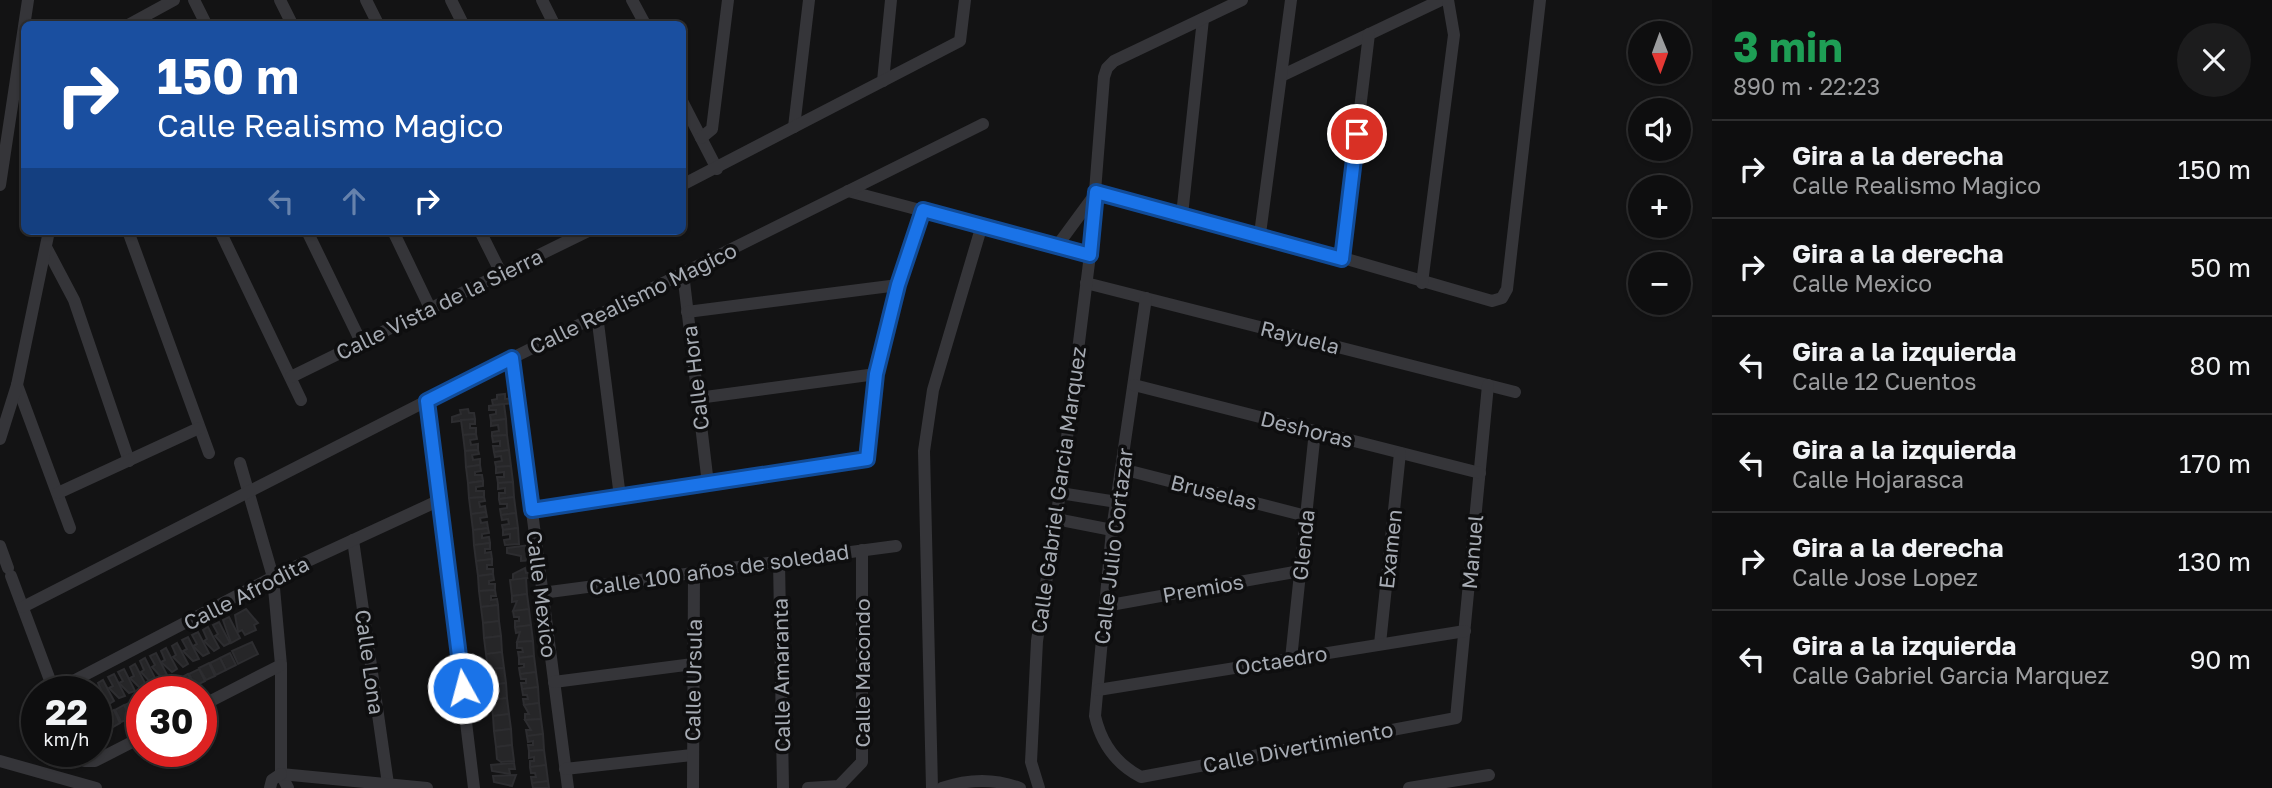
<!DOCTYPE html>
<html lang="es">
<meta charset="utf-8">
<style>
body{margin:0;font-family:"Golos Text",sans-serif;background:#1c1c1d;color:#f1f3f6;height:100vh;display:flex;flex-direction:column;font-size:26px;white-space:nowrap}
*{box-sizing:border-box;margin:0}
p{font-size:23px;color:#9b9c9e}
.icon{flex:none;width:38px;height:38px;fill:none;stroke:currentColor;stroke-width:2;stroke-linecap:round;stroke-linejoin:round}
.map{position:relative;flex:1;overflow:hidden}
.side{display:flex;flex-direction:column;background:#0e0e0f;width:560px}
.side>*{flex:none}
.hud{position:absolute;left:21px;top:21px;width:665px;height:214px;border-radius:10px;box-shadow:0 2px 5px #0004,0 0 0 2px #2e2e2f;background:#1a4fa0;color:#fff;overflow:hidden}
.needle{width:46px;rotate:179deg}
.controls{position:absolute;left:1628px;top:21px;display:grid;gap:14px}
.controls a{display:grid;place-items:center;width:63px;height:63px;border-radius:50%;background:#0e0e0f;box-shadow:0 2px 5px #0004,0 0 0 2px #2e2e2f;font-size:35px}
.speed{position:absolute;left:21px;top:676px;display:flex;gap:14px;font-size:35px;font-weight:700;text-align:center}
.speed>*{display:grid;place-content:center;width:91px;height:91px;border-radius:50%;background:#0e0e0f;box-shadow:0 2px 5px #0004,0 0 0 2px #2e2e2f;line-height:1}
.speed small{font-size:18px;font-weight:400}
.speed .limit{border:10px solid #d22;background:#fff;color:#111}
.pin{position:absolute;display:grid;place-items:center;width:60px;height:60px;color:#fff;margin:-30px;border:4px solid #fff;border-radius:50%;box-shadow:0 2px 7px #0007}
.me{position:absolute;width:77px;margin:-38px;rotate:353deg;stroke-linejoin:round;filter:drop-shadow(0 0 5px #0008)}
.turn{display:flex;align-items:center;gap:24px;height:147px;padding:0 21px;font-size:32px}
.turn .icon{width:91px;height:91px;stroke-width:2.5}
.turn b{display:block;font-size:49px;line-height:60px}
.lanes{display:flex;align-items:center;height:66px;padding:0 21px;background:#0003;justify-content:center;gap:35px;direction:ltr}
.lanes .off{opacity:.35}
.round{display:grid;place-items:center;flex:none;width:74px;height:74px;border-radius:37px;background:#1c1c1d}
.overview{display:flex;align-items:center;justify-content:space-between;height:119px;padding:0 21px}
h1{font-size:42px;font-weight:700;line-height:52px;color:#1e9e55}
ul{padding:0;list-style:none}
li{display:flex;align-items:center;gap:21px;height:98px;padding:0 21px;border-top:2px solid #2e2e2f}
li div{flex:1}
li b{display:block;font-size:26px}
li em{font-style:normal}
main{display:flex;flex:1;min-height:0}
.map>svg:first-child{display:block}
.building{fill:#262628;stroke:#2d2d30;stroke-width:2}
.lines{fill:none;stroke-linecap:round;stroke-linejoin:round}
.street{stroke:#353539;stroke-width:12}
.route-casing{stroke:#114b97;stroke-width:18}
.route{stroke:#1a73e8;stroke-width:12}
.labels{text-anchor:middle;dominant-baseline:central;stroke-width:7;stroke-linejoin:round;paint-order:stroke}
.street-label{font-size:21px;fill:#a6abb3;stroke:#0e0e0f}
</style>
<main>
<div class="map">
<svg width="1712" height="788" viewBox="0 0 1712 788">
<rect width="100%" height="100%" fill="#131314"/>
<!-- building -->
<g class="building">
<path d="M505 394V399L514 398 515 403 493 405 492 400 497 399V395Z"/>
<path d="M504 404 506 419 491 421 490 415 496 414V410H489V406Z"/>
<path d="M468 409 469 413H474L475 419 452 422V417L461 414 460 410Z"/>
<path d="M475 419V424H470V428H476V434L463 435 461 420Z"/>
<path d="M506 419 507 435 492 436V432L499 431 498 425 491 426V421Z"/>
<path d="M476 434 477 439 470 440 471 445 478 444V450L465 451 463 435Z"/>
<path d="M507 435 509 450 494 452 493 446H500V441L493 442 492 436Z"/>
<path d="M478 450 479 454 472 455 473 460 480 459V465L466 467 465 451Z"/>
<path d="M509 450 511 466 496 467 495 462 502 461 501 456 495 457 494 452Z"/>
<path d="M480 465 481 471 475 472V475H482L483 481 468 483 466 467Z"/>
<path d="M511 466 513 482 498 483 497 477H504V472L496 473V467Z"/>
<path d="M483 481V486L476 487V491H484V497L469 498 468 483Z"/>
<path d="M513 482 514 497 499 499V493H505V488L498 489V483Z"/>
<path d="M484 497 485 501 479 502 480 507 485 506 486 512 471 514 469 498Z"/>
<path d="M514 497 516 513 501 515 500 509 507 508V504H500L499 499Z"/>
<path d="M486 512 487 517 480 518 481 523 487 522 488 528 473 530 471 514Z"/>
<path d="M516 513 518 528 503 530 502 525 509 524 508 519 502 520 501 515Z"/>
<path d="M488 528 489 533 482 534V538L489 537 490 543 474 545 473 530Z"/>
<path d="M518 528 519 544 505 545 504 540 510 539V534L503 535V530Z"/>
<path d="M490 543V549H485V553L491 552 492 559 476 561 474 545Z"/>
<path d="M530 545 533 560 521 561V556L507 553V548Z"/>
<path d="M492 559V565H487V569H493V574L478 576 476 561Z"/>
<path d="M525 568 526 573 535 572 536 577 513 580V574Z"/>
<path d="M493 574 494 580 489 581V584H495V590L479 591 478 576Z"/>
<path d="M526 578 527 594 512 596 510 580Z"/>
<path d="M495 590 496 596H491V600L497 599 498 605 481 607 479 591Z"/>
<path d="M527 594 529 609 513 611 517 601 512 602V596Z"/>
<path d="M498 605 499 621 483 623 481 607Z"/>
<path d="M246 609 258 623 254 625 256 630 245 635 242 630 238 632 235 615Z"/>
<path d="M529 609 531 625 515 627V621H519V617H514L513 611Z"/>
<path d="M229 617 240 638 231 643 223 620Z"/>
<path d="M499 621 501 636 484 638 483 623Z"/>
<path d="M219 622 230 643 224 646 215 636 218 634 213 625Z"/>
<path d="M531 625 533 641 517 642 520 632 516 633 515 627Z"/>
<path d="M208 627 219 648 214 651 204 641 207 639 203 630Z"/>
<path d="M198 632 209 653 203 656 193 646 197 644 192 635Z"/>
<path d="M501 636 502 652 486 654 484 638Z"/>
<path d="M188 637 199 659 193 661 183 651 187 649 182 640Z"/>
<path d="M533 641 534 656 519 658 518 652H523L522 648H517V642Z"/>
<path d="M252 642 258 654 238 664 232 651Z"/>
<path d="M177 643 188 664 183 667 173 657 176 655 172 646Z"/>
<path d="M166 648 177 669 172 672 161 662 165 660 161 651Z"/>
<path d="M502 652 504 668 488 669 486 654Z"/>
<path d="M156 653 167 675 161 677 152 667 155 665 150 656Z"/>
<path d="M230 653 236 665 226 670 220 658Z"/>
<path d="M534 656 536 672 520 674 519 668 524 667V664H519V658Z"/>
<path d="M145 658 156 680 151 683 141 672 144 670 140 661Z"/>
<path d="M220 658 226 670 216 675 210 663Z"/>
<path d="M209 663 215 676 206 680 199 668Z"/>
<path d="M135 664 146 685 140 688 130 678 134 676 130 667Z"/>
<path d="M504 668 506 683 489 685 488 669Z"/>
<path d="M124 669 135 691 129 693 119 683 123 681 118 672Z"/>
<path d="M199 669 205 681 195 686 189 674Z"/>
<path d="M536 672 538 687 522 689 521 683H526V679H521L520 674Z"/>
<path d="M114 674 125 696 119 698 109 688 113 686 108 677Z"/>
<path d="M188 674 194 686 185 691 179 679Z"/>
<path d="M177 679 183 691H171L168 684Z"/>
<path d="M103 680 114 701 109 704 99 693 102 692 98 683Z"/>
<path d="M506 683 507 698 491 700 489 685Z"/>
<path d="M538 687 539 703 524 705 523 699H528L527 695H523L522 689Z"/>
<path d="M507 698 509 714 493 716 491 700Z"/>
<path d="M135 700 141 713 132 717 125 705Z"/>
<path d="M539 703 541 719 525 720V714H529L524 705Z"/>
<path d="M124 705 131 718 121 722 115 710Z"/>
<path d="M114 710 120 723 111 728 105 715Z"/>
<path d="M509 714 511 729 494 731 493 716Z"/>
<path d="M104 716 110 728 100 733 96 719Z"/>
<path d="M541 719 543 734 527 736 526 730H531L525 720Z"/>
<path d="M511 729 512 745 496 747 494 731Z"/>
<path d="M543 734 544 750 529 751 528 745H533V741L528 742 527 736Z"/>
<path d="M512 745 514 761 501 762 497 759 496 747Z"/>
<path d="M544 750 546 765 530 767V761H534V757L529 758V751Z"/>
<path d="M514 763 515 769H509L510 774 492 771 491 765Z"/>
<path d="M546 765 548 781 532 783 531 777H536L535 773H531L530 767Z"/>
<path d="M516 775 512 786 494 782 493 776Z"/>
<path d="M548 781 549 788H533L532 783Z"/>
</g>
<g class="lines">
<!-- street -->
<g class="street">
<path d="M194 0 206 24"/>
<path d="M280 0 292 24"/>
<path d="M366 0 378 24"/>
<path d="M451 0 463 24"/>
<path d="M542 0 554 24"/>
<path d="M632 0 645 24"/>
<path d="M130 24 174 0"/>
<path d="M1281 76 1441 0"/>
<path d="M883 81 891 0"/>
<path d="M682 101 717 169"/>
<path d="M794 127 809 0"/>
<path d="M701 138 712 129 728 0"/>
<path d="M0 185 28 0"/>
<path d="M682 185 960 41 965 0"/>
<path d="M848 191 1090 255"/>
<path d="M1096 192 1260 234 1492 301 1502 298 1507 289 1540 0"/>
<path d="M1182 215 1203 19"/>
<path d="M128 231 209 453"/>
<path d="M220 231 301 400"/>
<path d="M307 231 361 342"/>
<path d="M393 231 430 308"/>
<path d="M480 231 501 273"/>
<path d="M1260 234 1291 0"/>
<path d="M1057 246 1096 193"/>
<path d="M46 247 74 300 129 461"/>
<path d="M1342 259 1369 34"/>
<path d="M683 273 708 484"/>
<path d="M1086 283 1515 392"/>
<path d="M1422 283 1454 35 1448 0"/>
<path d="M1146 298 1112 530 1095 716C1101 742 1116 764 1141 777L1456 718 1488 385"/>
<path d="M687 312 898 285"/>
<path d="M597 315 620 497"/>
<path d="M512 358 568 788"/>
<path d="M291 377 588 231"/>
<path d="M17 385 70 528"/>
<path d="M1134 385 1480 473"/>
<path d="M698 398 876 374"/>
<path d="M427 401 474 788"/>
<path d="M0 439 17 385 49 231"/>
<path d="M240 463 273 577 281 665V774L288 788"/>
<path d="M1122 469 1306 516"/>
<path d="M58 493 199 428"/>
<path d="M1060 493 1117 502"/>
<path d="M532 511 867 459 876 374 898 285 923 210"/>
<path d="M1056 519 1112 530"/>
<path d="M353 540 388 784"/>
<path d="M0 546 8 568"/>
<path d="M779 561 783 788"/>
<path d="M11 576 54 691"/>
<path d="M542 593 896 546"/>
<path d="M1105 606 1300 571"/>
<path d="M23 607 452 388 983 124"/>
<path d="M1380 644 1400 453"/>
<path d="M1291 659 1315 431"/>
<path d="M554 682 693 664"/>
<path d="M1098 690 1465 631"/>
<path d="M54 691 273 577 440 500"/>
<path d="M201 706 281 665"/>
<path d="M74 751 85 761H95L142 737"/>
<path d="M0 761 96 788"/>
<path d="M565 769 692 755"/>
<path d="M281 774 427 788"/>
<path d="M270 788 272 780 281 774"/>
<path d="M693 788 694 573"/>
<path d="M808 788 839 786 862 762V550"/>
<path d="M932 788 924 451 933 390 982 225"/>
<path d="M942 788C968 779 994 778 1020 788"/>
<path d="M1039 788 1031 762 1037 641 1060 493 1090 255 1104 77 1107 68 1114 61 1242 0"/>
<path d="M1409 788 1489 775"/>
</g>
</g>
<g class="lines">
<defs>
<path id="route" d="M463 688 427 401 512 358 532 510 867 459 876 374 898 285 923 210 1090 255 1096 192 1342 259 1357 134"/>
</defs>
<!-- route casing -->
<use href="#route" class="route-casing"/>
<!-- route -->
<use href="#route" class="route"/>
</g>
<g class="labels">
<!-- street labels -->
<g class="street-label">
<text transform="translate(633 298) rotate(-26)">Calle Realismo Magico</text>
<text transform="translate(439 304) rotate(-26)">Calle Vista de la Sierra</text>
<text transform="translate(1300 337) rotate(14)">Rayuela</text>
<text transform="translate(695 378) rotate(-97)">Calle Hora</text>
<text transform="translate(1307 429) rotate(14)">Deshoras</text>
<text transform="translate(1058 490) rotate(-82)">Calle Gabriel Garcia Marquez</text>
<text transform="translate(1214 492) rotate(14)">Bruselas</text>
<text transform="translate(1303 545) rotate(-84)">Glenda</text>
<text transform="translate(1113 546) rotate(-83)">Calle Julio Cortazar</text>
<text transform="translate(1390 549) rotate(-84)">Examen</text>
<text transform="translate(1472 552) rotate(-85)">Manuel</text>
<text transform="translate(719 569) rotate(-8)">Calle 100 años de soledad</text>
<text transform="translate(1203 588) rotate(-10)">Premios</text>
<text transform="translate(246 593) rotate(-27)">Calle Afrodita</text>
<text transform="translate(542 594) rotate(83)">Calle Mexico</text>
<text transform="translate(1281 660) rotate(-9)">Octaedro</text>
<text transform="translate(370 662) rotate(82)">Calle Lona</text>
<text transform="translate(862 673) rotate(-90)">Calle Macondo</text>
<text transform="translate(781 675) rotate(-91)">Calle Amaranta</text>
<text transform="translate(693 680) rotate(-89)">Calle Ursula</text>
<text transform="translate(1298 747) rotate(-11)">Calle Divertimiento</text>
</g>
</g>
</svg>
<div class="controls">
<a><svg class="needle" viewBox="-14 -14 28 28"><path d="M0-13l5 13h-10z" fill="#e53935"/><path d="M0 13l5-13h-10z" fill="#9b9c9e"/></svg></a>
<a><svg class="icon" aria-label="sound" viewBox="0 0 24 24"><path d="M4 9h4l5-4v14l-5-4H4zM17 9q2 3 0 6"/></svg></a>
<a>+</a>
<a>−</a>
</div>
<div class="speed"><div>22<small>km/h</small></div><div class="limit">30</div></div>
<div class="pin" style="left:1357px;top:134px;background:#d93025"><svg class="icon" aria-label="arrive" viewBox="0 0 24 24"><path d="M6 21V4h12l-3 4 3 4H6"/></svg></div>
<svg class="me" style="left:463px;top:688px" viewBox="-20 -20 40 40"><circle r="17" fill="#1a73e8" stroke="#fff" stroke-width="3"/><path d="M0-11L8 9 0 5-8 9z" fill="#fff"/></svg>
<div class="hud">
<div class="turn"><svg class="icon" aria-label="right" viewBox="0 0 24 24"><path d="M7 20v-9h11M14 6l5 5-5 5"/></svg><div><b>150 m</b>Calle Realismo Magico</div></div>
<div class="lanes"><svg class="icon off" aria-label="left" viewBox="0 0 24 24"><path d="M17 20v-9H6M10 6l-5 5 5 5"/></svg><svg class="icon off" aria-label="ahead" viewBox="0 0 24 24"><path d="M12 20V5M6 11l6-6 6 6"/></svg><svg class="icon" aria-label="right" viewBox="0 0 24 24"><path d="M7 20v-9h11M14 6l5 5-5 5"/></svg></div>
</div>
</div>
<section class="side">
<div class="overview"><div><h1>3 min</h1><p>890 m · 22:23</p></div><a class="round"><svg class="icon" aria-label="close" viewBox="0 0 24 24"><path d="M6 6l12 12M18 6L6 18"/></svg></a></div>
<ul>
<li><svg class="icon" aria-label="right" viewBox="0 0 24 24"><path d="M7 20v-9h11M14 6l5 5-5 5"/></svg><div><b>Gira a la derecha</b><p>Calle Realismo Magico</p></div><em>150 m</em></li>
<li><svg class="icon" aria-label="right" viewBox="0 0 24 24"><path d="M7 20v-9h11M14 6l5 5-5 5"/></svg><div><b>Gira a la derecha</b><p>Calle Mexico</p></div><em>50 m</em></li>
<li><svg class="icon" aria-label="left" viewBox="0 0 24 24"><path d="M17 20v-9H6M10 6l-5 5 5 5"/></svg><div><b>Gira a la izquierda</b><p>Calle 12 Cuentos</p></div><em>80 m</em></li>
<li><svg class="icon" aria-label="left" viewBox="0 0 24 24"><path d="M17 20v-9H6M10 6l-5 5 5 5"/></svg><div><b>Gira a la izquierda</b><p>Calle Hojarasca</p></div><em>170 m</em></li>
<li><svg class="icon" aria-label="right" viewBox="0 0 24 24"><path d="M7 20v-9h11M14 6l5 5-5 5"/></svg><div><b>Gira a la derecha</b><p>Calle Jose Lopez</p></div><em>130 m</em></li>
<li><svg class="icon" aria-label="left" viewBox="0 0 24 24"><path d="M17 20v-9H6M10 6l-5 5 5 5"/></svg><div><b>Gira a la izquierda</b><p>Calle Gabriel Garcia Marquez</p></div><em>90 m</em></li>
</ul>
</section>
</main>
